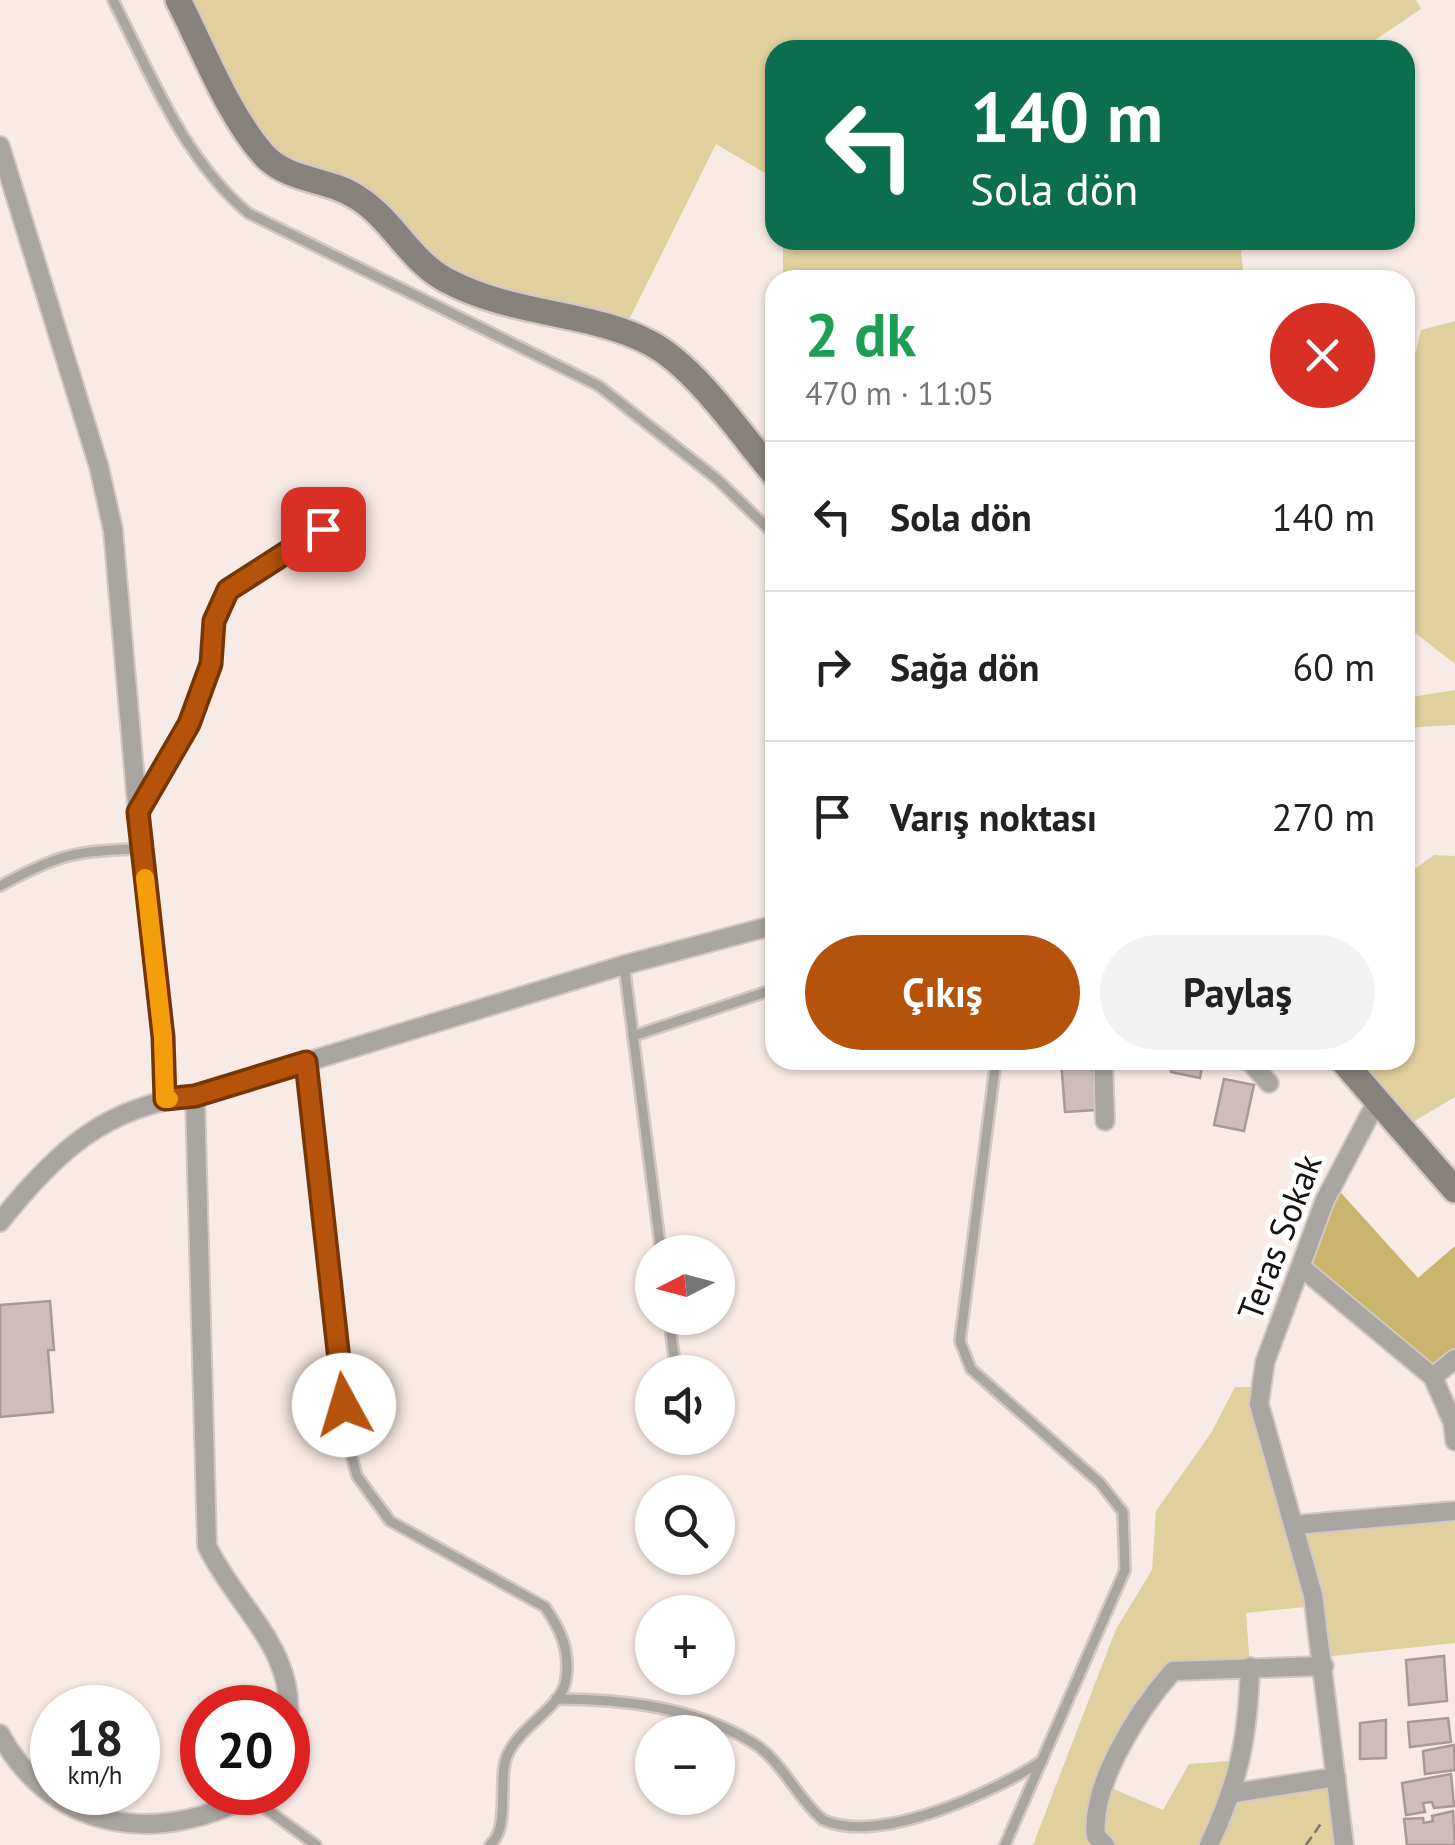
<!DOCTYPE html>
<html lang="tr">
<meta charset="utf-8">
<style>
body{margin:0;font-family:"PT Sans",sans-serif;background:#f2f2f2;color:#222;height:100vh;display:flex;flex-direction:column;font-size:38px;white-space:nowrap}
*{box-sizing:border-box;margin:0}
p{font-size:32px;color:#767676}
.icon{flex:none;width:55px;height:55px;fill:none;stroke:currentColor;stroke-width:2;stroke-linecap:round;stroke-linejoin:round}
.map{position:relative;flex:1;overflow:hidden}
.sheet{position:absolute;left:765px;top:270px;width:650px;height:800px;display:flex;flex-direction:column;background:#fff;border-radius:30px;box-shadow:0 2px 8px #0004}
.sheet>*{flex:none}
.hud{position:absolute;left:765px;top:40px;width:650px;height:210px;border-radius:30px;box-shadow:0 2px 8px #0004;background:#0b6e4f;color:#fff;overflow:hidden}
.needle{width:65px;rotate:264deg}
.controls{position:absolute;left:635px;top:1235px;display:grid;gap:20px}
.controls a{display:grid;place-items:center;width:100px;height:100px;border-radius:50%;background:#fff;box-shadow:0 2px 8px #0004;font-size:50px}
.speed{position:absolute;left:30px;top:1685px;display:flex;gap:20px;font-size:50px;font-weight:700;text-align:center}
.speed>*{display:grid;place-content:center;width:130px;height:130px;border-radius:50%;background:#fff;box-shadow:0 2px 8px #0004;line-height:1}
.speed small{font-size:25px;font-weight:400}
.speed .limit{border:15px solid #d22;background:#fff;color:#111}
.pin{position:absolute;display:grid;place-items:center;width:85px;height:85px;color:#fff;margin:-42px;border-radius:20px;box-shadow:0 5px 15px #0006}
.me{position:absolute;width:110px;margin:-55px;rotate:354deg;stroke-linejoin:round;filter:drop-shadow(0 0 8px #0008)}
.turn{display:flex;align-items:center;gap:35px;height:210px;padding:0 40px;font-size:45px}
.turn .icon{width:130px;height:130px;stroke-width:2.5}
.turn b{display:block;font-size:70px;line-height:85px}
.round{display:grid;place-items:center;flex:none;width:105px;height:105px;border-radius:52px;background:#f2f2f2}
.head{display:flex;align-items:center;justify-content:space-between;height:170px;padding:0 40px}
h1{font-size:60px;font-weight:700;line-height:75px;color:#1e9e55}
.primary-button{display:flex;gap:20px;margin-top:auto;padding:20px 40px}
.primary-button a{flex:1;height:115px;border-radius:60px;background:#b45309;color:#fff;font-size:40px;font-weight:700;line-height:115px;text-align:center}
.primary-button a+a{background:#f2f2f2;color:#222}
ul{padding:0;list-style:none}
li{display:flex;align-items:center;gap:30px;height:150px;padding:0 40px;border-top:2px solid #e0e0e0}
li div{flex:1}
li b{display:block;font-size:38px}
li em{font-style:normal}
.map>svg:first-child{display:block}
.green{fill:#e1d09d}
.forest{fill:#cab36a}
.building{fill:#cdbebd;stroke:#a79998;stroke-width:2.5}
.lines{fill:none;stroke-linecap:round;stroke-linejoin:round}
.lane-casing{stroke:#d4c7c2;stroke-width:14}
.street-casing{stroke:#d4c7c2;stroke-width:22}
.secondary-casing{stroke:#d4c7c2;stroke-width:30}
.path{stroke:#7c7470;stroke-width:2.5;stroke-dasharray:10 5;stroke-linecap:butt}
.lane{stroke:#a9a5a1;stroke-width:9}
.street{stroke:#a9a5a1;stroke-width:18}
.secondary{stroke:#88827c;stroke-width:25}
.route-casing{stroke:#753606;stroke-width:25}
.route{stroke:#b45309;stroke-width:18}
.slow{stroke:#f59e0b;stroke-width:18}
.labels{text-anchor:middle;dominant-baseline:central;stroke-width:10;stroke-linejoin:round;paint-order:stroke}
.street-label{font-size:35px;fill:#161210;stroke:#fff}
</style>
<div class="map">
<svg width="1455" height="1845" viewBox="0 0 1455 1845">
<rect width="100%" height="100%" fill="#f8eae4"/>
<!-- green -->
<g class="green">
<path d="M178 0H1416L1421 9 1360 50H775V179L716 144 622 334 477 296 383 220 282 171Z"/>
<path d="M783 240H1259L1241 251 1244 280H783Z"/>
<path d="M1455 321V664L1405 625V397L1421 330Z"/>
<path d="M1455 690V725L1405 728V698Z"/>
<path d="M1434 855 1455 856V1097L1401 1129 1342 1060H1405V876Z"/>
<path d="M1235 1387H1262L1294 1525 1455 1511V1643L1323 1657 1315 1606 1246 1613 1250 1667 1173 1671 1104 1785 1163 1810 1189 1764 1243 1760 1234 1792 1336 1777 1344 1845H1033L1116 1629 1152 1570 1156 1511 1211 1433Z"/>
</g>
<!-- forest -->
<path class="forest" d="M1333 1184 1418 1278 1455 1246V1359L1433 1377 1301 1267Z"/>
<!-- building -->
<g class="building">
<path d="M1061 1060H1092L1096 1110 1065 1112Z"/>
<path d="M1173 1060H1203L1200 1078 1171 1072Z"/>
<path d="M1224 1079 1254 1085 1244 1131 1214 1125Z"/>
<path d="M50 1301 54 1350H48L53 1412 0 1417V1305Z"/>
<path d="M1444 1656 1447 1701 1409 1705 1406 1660Z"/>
<path d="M1448 1718 1451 1742 1410 1747 1408 1722Z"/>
<path d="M1386 1720V1758L1360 1759V1723Z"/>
<path d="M1454 1745 1455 1770 1425 1774 1423 1751Z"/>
<path d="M1451 1774 1454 1806 1434 1808 1432 1802 1423 1803 1425 1812 1406 1815 1402 1783Z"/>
<path d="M1453 1811 1455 1845H1407L1404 1819 1423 1818 1424 1823 1433 1821 1432 1816Z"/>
</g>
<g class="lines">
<defs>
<g id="lane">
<path d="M113 0C151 75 183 158 248 213L599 386 718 480 775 535"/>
<path d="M141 805 189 724 211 665 214 621 229 590 323 529"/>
<path d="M0 886C57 855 76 850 141 849"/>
<path d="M624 965 661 1252"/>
<path d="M633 1036 775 989"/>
<path d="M996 1060 960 1341 971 1369 1100 1483 1123 1512 1125 1570 1005 1845"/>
<path d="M306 1062 348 1443 357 1476 390 1521 545 1607C561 1630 570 1650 566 1679 563 1707 519 1726 507 1756 497 1781 511 1826 490 1845"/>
<path d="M669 1318 676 1372"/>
<path d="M556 1699C622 1699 693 1707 750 1741 783 1760 795 1797 823 1820 879 1845 992 1793 1042 1761"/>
<path d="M251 1798 316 1845"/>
</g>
<g id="street">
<path d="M0 146 99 467 113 530 136 793 163 1037 165 1099"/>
<path d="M1103 1060 1105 1121"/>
<path d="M1248 1060 1269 1083"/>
<path d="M195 1096 207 1546C236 1607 297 1649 288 1724"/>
<path d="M0 1222C54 1154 105 1105 195 1096L624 965 775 925"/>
<path d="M1301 1267 1433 1377 1453 1423 1455 1441"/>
<path d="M1433 1377 1455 1359"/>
<path d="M1294 1525 1455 1511"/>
<path d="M0 1734C55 1836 165 1845 257 1792"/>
<path d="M1234 1793 1336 1777"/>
<path d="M1105 1845 1096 1836C1090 1785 1139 1709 1173 1671L1324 1666"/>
<path d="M1209 1845C1239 1781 1248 1738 1250 1667"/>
<path d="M1344 1845 1313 1595 1259 1404 1265 1362 1325 1200 1377 1101"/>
</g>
<g id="secondary">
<path d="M178 0C202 46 228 115 263 154 289 183 327 177 358 198 393 220 409 260 446 280 513 316 590 311 650 343 696 367 741 435 775 475"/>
<path d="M1342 1060 1455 1190"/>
</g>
</defs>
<!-- lane casing -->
<use href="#lane" class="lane-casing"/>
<!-- street casing -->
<use href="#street" class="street-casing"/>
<!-- secondary casing -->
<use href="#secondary" class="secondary-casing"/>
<!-- path -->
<path class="path" d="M1306 1845 1322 1822"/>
<!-- lane -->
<use href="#lane" class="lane"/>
<!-- street -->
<use href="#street" class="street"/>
<!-- secondary -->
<use href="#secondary" class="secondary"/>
</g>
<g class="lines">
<defs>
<path id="route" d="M323 529 228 590 214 621 211 664 189 724 138 812 163 1037 165 1099 195 1096 306 1062 344 1405"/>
</defs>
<!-- route casing -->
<use href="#route" class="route-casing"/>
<!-- route -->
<use href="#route" class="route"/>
<!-- slow -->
<path class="slow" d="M145 878 163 1037 165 1099H169"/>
</g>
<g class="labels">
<!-- street labels -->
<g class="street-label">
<text transform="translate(1279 1237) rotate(-69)">Teras Sokak</text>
</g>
</g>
</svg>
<div class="controls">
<a><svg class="needle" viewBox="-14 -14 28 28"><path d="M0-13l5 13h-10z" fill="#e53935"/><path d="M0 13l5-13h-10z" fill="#767676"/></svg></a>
<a><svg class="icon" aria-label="sound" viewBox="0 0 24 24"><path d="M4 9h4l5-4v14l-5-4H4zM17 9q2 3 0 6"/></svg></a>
<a><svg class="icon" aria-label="search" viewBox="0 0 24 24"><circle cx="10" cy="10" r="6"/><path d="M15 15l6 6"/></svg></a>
<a>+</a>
<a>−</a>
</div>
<div class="speed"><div>18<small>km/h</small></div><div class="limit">20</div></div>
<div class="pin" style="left:323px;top:529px;background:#d93025"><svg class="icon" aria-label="arrive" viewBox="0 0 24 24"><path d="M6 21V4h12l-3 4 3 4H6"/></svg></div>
<svg class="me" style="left:344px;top:1405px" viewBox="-20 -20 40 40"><circle r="19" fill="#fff"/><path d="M0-13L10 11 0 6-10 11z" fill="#b45309"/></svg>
<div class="hud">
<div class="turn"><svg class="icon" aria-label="left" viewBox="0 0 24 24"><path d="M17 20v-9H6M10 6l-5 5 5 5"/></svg><div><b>140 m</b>Sola dön</div></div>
</div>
<section class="sheet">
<div class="head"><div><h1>2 dk</h1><p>470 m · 11:05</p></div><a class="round" style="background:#d93025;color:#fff"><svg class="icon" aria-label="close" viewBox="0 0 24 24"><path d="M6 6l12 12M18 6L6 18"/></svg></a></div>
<ul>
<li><svg class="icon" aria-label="left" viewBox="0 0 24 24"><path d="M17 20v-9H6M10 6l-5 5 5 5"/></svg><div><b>Sola dön</b></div><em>140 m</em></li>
<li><svg class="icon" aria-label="right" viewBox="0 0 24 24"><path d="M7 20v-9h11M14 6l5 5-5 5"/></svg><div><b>Sağa dön</b></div><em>60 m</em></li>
<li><svg class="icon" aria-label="arrive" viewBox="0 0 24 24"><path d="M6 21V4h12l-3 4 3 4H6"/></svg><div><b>Varış noktası</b></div><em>270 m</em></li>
</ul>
<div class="primary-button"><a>Çıkış</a><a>Paylaş</a></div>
</section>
</div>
